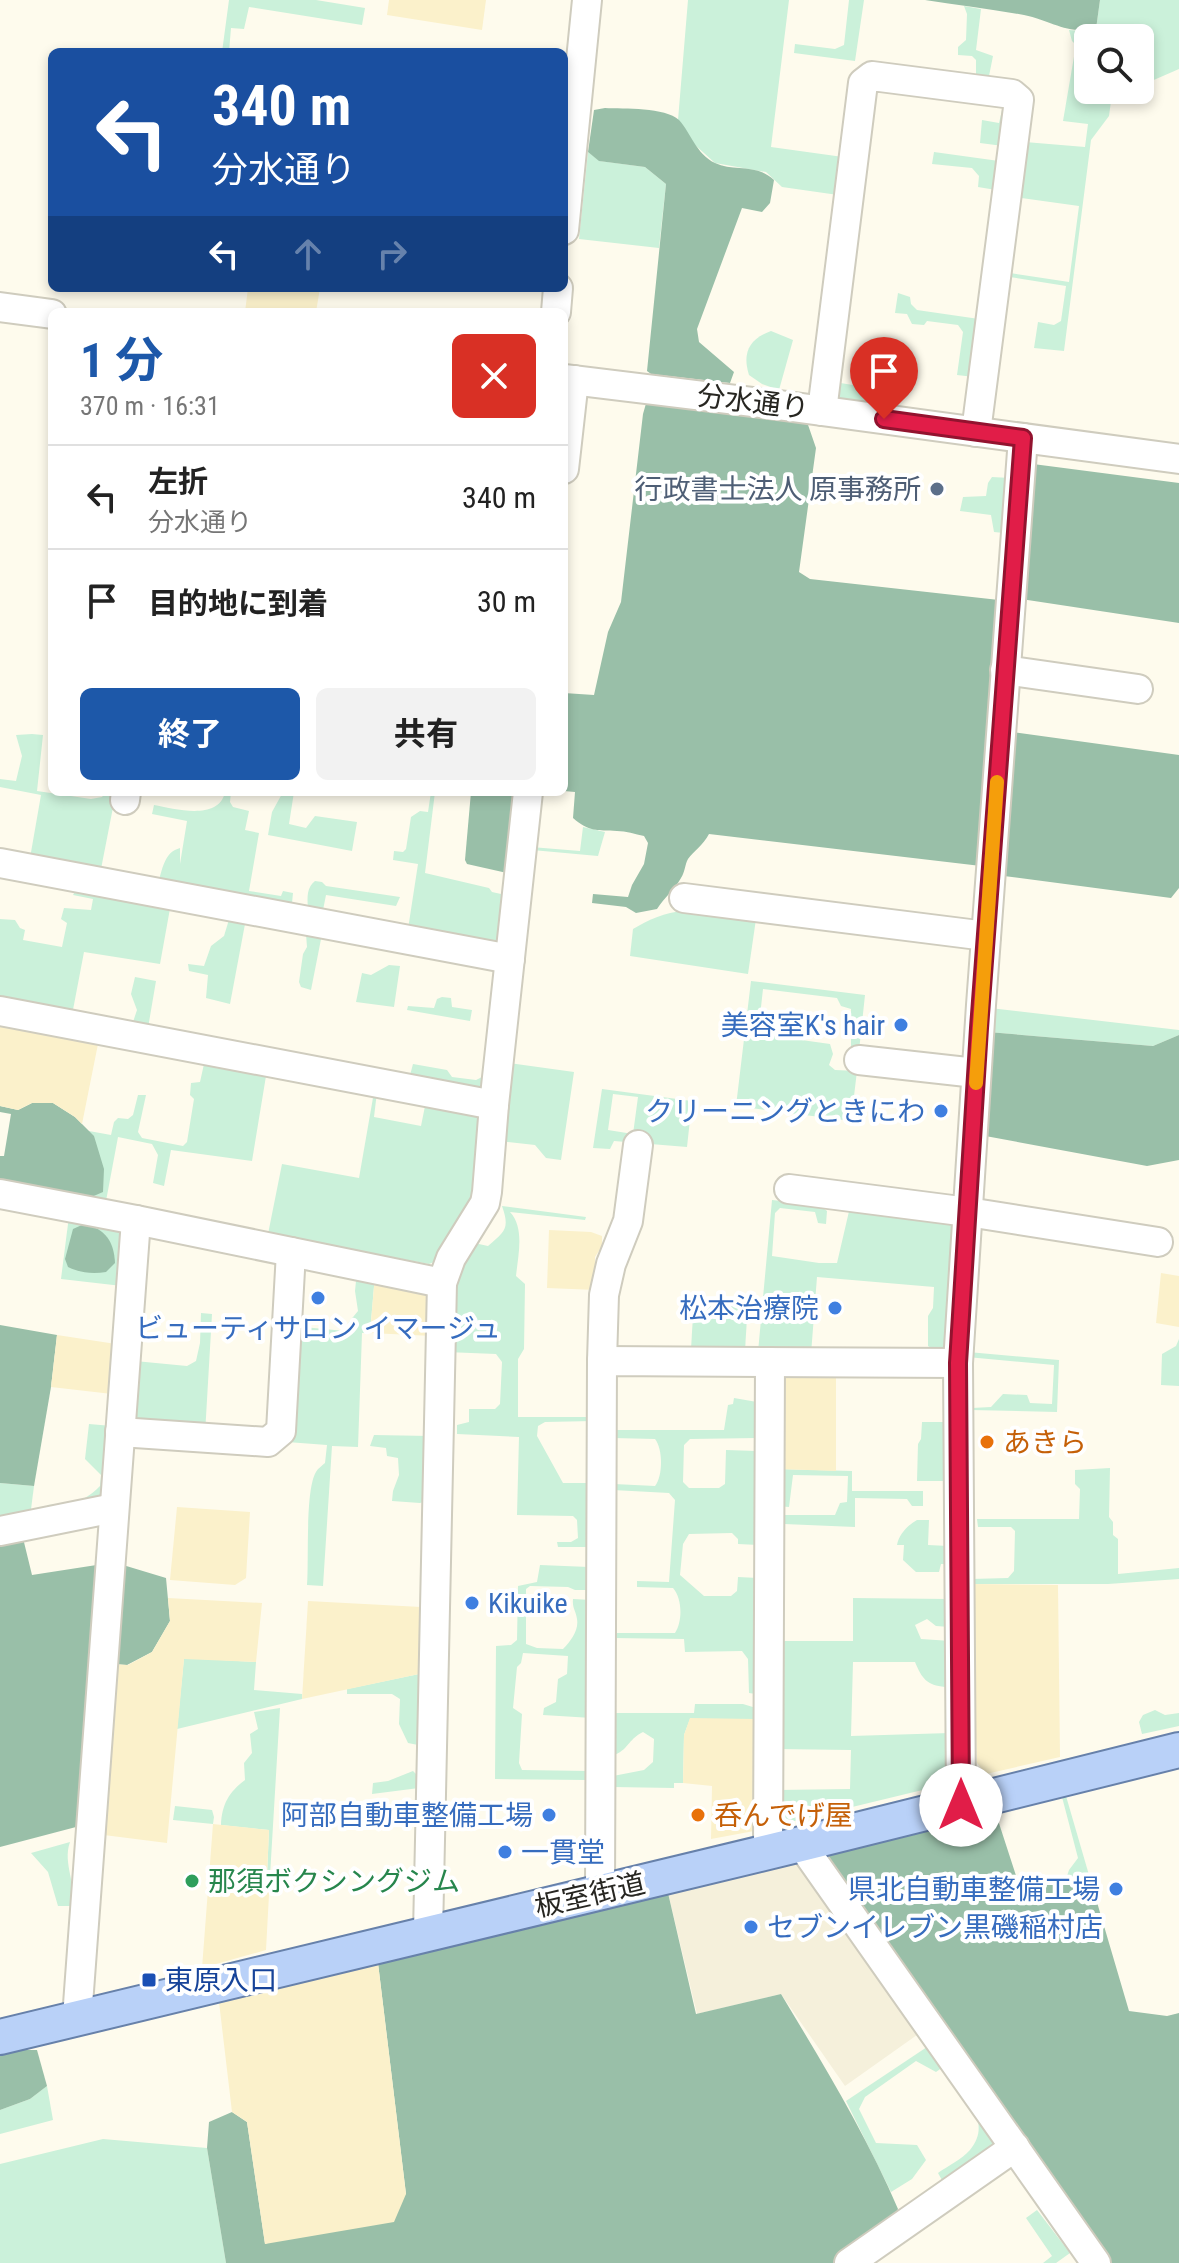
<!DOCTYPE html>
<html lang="ja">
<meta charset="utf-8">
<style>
body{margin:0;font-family:"Roboto Condensed","Noto Sans JP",sans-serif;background:#f2f2f2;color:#222;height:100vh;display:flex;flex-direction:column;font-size:30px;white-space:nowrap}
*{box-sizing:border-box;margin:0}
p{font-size:26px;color:#767676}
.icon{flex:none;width:44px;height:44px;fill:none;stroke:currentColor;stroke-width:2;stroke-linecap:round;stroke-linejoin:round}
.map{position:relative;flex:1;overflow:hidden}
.drawer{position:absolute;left:48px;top:308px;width:520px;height:488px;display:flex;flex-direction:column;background:#fff;border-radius:12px;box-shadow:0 4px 12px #0003}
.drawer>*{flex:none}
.top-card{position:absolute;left:48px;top:48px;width:520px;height:244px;border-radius:12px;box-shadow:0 4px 12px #0003;background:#1a4fa0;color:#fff;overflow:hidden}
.tools{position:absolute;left:1074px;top:24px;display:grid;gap:16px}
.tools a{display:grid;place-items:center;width:80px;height:80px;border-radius:12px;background:#fff;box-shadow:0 4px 12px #0003;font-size:40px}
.pin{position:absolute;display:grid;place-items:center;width:68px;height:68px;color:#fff;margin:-82px -34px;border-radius:50% 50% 50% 0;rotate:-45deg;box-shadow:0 0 8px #0007}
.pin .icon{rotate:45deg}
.me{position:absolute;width:88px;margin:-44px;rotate:0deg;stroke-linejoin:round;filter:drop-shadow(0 0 6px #0008)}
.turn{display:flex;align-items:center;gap:28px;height:168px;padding:0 32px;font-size:36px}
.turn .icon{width:104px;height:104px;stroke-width:2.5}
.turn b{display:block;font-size:56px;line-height:68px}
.lanes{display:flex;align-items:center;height:76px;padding:0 32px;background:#0003;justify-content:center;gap:40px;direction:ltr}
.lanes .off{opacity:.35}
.round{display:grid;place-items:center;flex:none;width:84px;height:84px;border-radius:12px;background:#f2f2f2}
.summary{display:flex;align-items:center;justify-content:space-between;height:136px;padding:0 32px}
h1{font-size:48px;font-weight:700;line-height:60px;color:#1d58a9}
.cta{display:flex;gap:16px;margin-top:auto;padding:16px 32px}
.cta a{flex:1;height:92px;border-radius:12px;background:#1d58a9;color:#fff;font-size:32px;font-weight:700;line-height:92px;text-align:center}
.cta a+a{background:#f2f2f2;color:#222}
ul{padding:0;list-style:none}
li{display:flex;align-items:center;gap:24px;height:104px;padding:0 32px;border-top:2px solid #e0e0e0}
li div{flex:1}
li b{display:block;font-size:30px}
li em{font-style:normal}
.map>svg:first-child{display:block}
.built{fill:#f5f0db}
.green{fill:#cbf1da;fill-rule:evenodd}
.forest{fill:#99bfa8}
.sand{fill:#fbf1cb}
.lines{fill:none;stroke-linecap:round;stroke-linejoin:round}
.minor-casing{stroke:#cfccbe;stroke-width:32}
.major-casing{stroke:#6781aa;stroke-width:38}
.minor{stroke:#fff;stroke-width:28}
.major{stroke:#b9d1f8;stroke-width:34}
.route-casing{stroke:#92132f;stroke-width:20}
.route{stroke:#e11d48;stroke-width:14}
.slow{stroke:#f59e0b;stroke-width:14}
.service-dot{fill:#5c6f8a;stroke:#fff;stroke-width:3}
.shop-dot{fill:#3f7fe0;stroke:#fff;stroke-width:3}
.food-dot{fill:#e8710a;stroke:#fff;stroke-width:3}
.leisure-dot{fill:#2e9e5b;stroke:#fff;stroke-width:3}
.transit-dot{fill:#1a4fb4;stroke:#fff;stroke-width:3}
.labels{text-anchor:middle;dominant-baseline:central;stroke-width:8;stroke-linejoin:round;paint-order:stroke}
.street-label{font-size:28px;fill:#272621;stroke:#fff}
.service-label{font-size:28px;fill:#4e5e75;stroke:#fff;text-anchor:end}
.shop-label{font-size:28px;fill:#366cbe;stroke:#fff;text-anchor:end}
.food-label{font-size:28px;fill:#c56008;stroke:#fff;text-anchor:start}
.leisure-label{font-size:28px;fill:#27864d;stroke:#fff;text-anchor:start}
.transit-label{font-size:28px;fill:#164399;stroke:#fff;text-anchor:start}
</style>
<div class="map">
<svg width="1179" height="2263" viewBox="0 0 1179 2263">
<rect width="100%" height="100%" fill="#fefbed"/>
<!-- built -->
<path class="built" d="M794 1863 802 1866 924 2030 845 2086 781 1994 697 2014 668 1893Z"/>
<!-- green -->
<g class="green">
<path d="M229 0H316L365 8 362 25 249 7 244 29 231 28 229 52H222Z"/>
<path d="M688 0H789L771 147 843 157 838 195 782 187 766 172 715 163 694 144 678 120Z"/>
<path d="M849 0H864L855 61 794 53 795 44 835 49 844 45Z"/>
<path d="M1100 0H1179V69L1140 86V38H1088V90H1133L1111 101 1109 116 1091 140 1064 351 1034 348 1038 322 1054 325 1061 321 1066 286 1010 277V273L1069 282 1079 206 1015 197 1025 142 1085 147 1088 124 1063 121 1076 45 1072 41 1069 30 1082 31 1096 29Z"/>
<path d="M964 6 981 9 976 50 993 56 988 81 976 79V60L972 56 958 55V47L966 40 967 14Z"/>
<path d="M1003 106 1009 112 1003 146 980 143 982 120 999 123Z"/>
<path d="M588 152 600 161 645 167 666 184 659 248 579 239Z"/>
<path d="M934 152 999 161 996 190 978 187 979 176 972 168 932 164Z"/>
<path d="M898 293 910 297 911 304 917 310 979 319 974 377 957 375 963 332 958 325 927 321 924 325 912 324 907 314 895 313Z"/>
<path d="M771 331 793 340 779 390 762 384 749 375C742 353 749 339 771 331Z"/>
<path d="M834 382 878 389 876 404 839 399 832 392Z"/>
<path d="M992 477 1010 478 1004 533 994 532 991 515 960 511 963 497 986 496 988 483Z"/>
<path d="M32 734 43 735 37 791 91 799 102 797 106 792H116L101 869 30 858 41 795 0 787V779L16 781 22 756 16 735Z"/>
<path d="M225 792H231L230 802 233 807 249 811 245 830 259 833 249 891 281 896 283 891 293 893 292 903 159 880C163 867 165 852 180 848V864L187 821 152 814 154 805C175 809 219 821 225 792Z"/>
<path d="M283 792H294L289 824 306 828 315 816 357 822 352 851 268 835 272 812Z"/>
<path d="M431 792H435L425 873 489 888 492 892 510 896 504 937 494 943 408 929 418 864 393 860 394 851 403 852 406 849 411 817 420 811 428 812Z"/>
<path d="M583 827 605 832 598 856 532 850 531 847 580 851Z"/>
<path d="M315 881 322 882 326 886 400 897 396 906 326 895 323 910 308 907C307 897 307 887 315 881Z"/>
<path d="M79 885 171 903 160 964 84 952 72 1015 0 1001V919L15 920 20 928 25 930 23 940 62 947 67 923 61 919 64 908 91 910 93 899 73 895Z"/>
<path d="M683 911 756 919 748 974 630 956 633 929C648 920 666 912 683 911Z"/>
<path d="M231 913 250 922 245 924 230 1004 206 998 208 975 189 971 188 964 204 966 211 946 224 936Z"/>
<path d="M306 934H322L311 990 301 987 299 982 303 954 307 947Z"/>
<path d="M389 965 400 966 394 1007 356 1002 362 973 371 975Z"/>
<path d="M135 977 156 981 148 1028 133 1022 137 1010 131 994Z"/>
<path d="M751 981 865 995 859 1051 851 1047V1009L841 1006 837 998 763 989 759 1025 766 1035 830 1044 833 1054 829 1065 835 1070 857 1071 851 1121 736 1106Z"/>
<path d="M442 997 451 998 452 1007 472 1010 470 1021 407 1010 408 1006 434 1008 437 999Z"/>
<path d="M990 1008 1179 1030V1035L1153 1046 988 1032Z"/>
<path d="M489 1026 487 1083 481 1092 409 1079 413 1064 447 1070 452 1077 476 1080 482 1077Z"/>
<path d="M509 1063 574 1072 561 1160 546 1158 535 1145 499 1141Z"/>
<path d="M204 1064 266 1076 252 1161 171 1150 164 1186 153 1183 158 1155 152 1144 118 1137 106 1201 89 1198V1131L111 1135 114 1122 118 1118 128 1119 133 1115 138 1095H146L138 1132 142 1138 183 1146 187 1142 194 1099 190 1095 191 1083 200 1082Z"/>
<path d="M602 1089 692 1101 687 1147 614 1141 610 1149 593 1148ZM613 1094 638 1097 633 1134 608 1130Z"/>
<path d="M374 1092H377L374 1117 421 1126 426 1101 477 1110 484 1119 477 1191 434 1262 429 1264 268 1234 282 1164 359 1178Z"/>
<path d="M772 1200 819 1205 827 1211 826 1224 818 1223 815 1212 780 1208 775 1213 772 1256 819 1263H837L850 1207 945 1218 955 1227 949 1346 934 1350 928 1346V1316L933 1308 934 1287 817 1277 811 1354 758 1352Z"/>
<path d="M502 1206 586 1217 585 1220 510 1212C525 1228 518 1256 516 1276L525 1284 524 1349 518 1359V1417H593V1421L545 1422 538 1426 537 1436 563 1483H593L592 1547H558L557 1542H571L578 1538 577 1520 573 1516 517 1515 519 1437 457 1434V1425L469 1422V1409H495L500 1404 502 1362 496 1354 446 1352 447 1282 465 1241 488 1246C505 1231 510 1229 502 1206Z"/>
<path d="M69 1216 119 1224 127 1235 122 1286 61 1279Z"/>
<path d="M357 1271 375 1275 370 1333H362L358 1447 332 1446 323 1586 307 1585C309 1561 305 1490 316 1472 318 1468 322 1466 325 1463L327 1445 287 1442 293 1326 345 1331 349 1322 358 1311 355 1291Z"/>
<path d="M694 1299 748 1300 745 1351 691 1349Z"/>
<path d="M201 1313 212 1314 205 1434 130 1420 135 1361 187 1366 196 1361 200 1343Z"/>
<path d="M1179 1339V1386L1161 1385 1162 1354 1176 1346Z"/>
<path d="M968 1352 1059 1360 1057 1412 971 1410 972 1408 991 1407 1003 1394 1027 1395 1030 1403 1052 1404 1054 1365 967 1357Z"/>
<path d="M734 1398 757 1402V1438L690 1439 684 1445 683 1482 689 1488H719L725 1484 726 1450 757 1451 758 1545 738 1544V1539L732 1533 689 1534 683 1544 680 1575 704 1596H731L737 1591 738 1577 758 1578 756 1694 749 1693 748 1659 742 1651 685 1652 684 1639 612 1638V1633H675C683 1621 682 1598 673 1588L637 1587V1581L669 1582 675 1500 669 1493 613 1490 614 1484 655 1486C663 1476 663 1449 655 1439L613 1438 614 1430H724L728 1405 733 1404Z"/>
<path d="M922 1422H947L948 1481H917L918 1444 921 1439Z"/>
<path d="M89 1424 112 1426 108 1491 99 1501 53 1512 47 1505C72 1503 82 1504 100 1486L101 1475 85 1459Z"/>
<path d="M374 1435 430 1436 427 1501 420 1503 392 1501 393 1491 399 1475 398 1458 387 1456 386 1448 370 1446Z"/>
<path d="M1110 1468 1109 1517 1113 1522V1535L1118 1539V1574L1179 1568V1579L1108 1584H970L971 1579 1008 1578 1014 1571 1015 1531 1011 1527H978L977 1519H1079L1080 1489 1075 1484V1470Z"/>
<path d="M778 1469 852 1471V1491H923V1506H912L907 1499 855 1498V1527L784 1524V1515H835L840 1503 847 1502 848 1476 793 1475 789 1507 777 1506Z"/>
<path d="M0 1483 34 1486 30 1517 0 1523Z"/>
<path d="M917 1520H929L928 1545 948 1546V1564H941L939 1572H916L903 1560 904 1545H897C899 1534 908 1525 917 1520Z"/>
<path d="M540 1565 589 1567V1590H575L568 1587 530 1586 526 1589V1644L537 1648 563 1649C571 1641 579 1630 577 1619 576 1611 572 1608 573 1599L591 1600 592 1718 543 1715 544 1708 556 1702 558 1679 567 1674 568 1656 523 1653 521 1663 517 1667 513 1708 522 1714 519 1763 522 1770 589 1771 588 1780 495 1779 496 1646 511 1645 517 1640 518 1586 537 1582Z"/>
<path d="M853 1598 949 1599 950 1627 936 1626 927 1619 915 1625 921 1639 951 1641V1712H946L945 1687C927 1685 922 1679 915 1662H853L851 1736 950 1733V1767L939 1786 786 1823 778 1815V1790L850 1789 851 1750 777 1749 779 1641H853Z"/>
<path d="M184 1658 256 1662 254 1690 302 1694V1699L177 1729Z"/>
<path d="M419 1674 418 1745 408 1743 399 1724 400 1699 392 1694H347V1689Z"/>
<path d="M695 1704H743L756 1708 755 1719H690L684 1735 683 1783H674V1788L613 1787V1776L644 1770 653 1762 654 1739 643 1732C627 1740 629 1750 612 1756V1713H694Z"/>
<path d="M280 1708 270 1876H267L269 1830 221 1825C222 1804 229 1792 245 1780L244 1763 252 1753 250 1734 258 1729 254 1712Z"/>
<path d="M1155 1710 1165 1715 1179 1713V1726L1142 1734 1139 1722 1143 1715Z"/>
<path d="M413 1771 420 1778 419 1788 372 1794 373 1783 388 1781Z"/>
<path d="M1066 1796 1089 1875 1066 1879 1069 1870 1078 1858 1062 1797Z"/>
<path d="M175 1806 212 1810 214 1817 213 1824 173 1820Z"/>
<path d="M70 1842C62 1864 78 1885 71 1906H58L48 1872 31 1853Z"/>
<path d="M933 2043 991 2124 994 2145 943 2182 938 2173C948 2166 962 2159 970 2150 995 2121 961 2091 943 2067L936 2072 916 2061 865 2097 859 2109 876 2143 917 2145 926 2160 912 2179 891 2192 846 2101Z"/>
<path d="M47 2086 53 2120 0 2134V2110L30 2099Z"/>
<path d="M103 2139 207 2148 226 2263H0V2164Z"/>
<path d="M1037 2210 1070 2253 1056 2263H1043L1052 2256 1026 2218Z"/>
</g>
<!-- forest -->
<g class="forest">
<path d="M925 0H1100L1096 29C1065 34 1052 21 1024 15 991 9 958 5 925 0Z"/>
<path d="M605 108C624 109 665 107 679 120 691 133 696 154 715 163 734 172 756 163 774 180L770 203 762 212 742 208 697 329 699 342 734 372 730 383 651 374 647 371 666 184 645 167 599 161 588 152 594 110Z"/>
<path d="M647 400 806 419 816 448 799 572 810 579 999 600 1012 732 1179 755V888L1171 898 1004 876 981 866 709 834C703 845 694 851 688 859 685 864 685 872 681 878 675 889 664 898 657 909L636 913 626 907 592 903 593 894 628 897 632 885 644 864 648 843 644 836C635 834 626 831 617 831 597 830 589 832 573 818L575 792 564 791V693L594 695 608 632 621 602 643 414Z"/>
<path d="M1033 464 1179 483V623L1021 599Z"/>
<path d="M471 792H533L507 873 467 864 465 860Z"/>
<path d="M988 1032 1153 1046 1179 1035V1160L1147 1166 980 1135Z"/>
<path d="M32 1103H53L75 1117 94 1136 104 1169 103 1192 89 1198 0 1181V1156H4L11 1114 0 1112V1106L18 1110Z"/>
<path d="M84 1224C106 1229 114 1242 115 1263L106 1272C93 1274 80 1273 68 1267L65 1259 73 1229Z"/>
<path d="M0 1325 57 1335 51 1387 34 1486 0 1483Z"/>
<path d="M22 1534 32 1575 103 1564 123 1565 166 1578 170 1621 152 1652 127 1665 99 1663 89 1815 76 1827 0 1847V1539Z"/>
<path d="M995 1811 1021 1891 1089 1875 1129 2011 1167 2016 1179 2013V2263H1107L821 1852Z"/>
<path d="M668 1893 696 2014 781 1994C823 2064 866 2134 898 2209L890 2226 836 2263H226L207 2148 209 2122 232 2112 247 2122 265 2244 406 2194 378 1963Z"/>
<path d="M5 2050H37L47 2086 30 2099 0 2110V2051Z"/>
</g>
<!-- sand -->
<g class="sand">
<path d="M389 0H486L482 30 387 15Z"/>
<path d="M248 288H320L316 312H245Z"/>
<path d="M0 1020 99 1039 82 1124 75 1117 53 1103H32L18 1110 0 1106Z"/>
<path d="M549 1230 591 1232 602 1236V1246L595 1257 596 1290 547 1288Z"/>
<path d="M1161 1273 1179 1276V1327L1156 1323Z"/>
<path d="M375 1275 430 1286 433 1336 370 1333Z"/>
<path d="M57 1335 116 1344 112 1394 51 1387Z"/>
<path d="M790 1374 836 1375V1471L778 1469 779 1384Z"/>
<path d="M177 1507 250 1512 246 1578 235 1585 170 1580Z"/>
<path d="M970 1584 1058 1585 1060 1757 986 1774 977 1763Z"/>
<path d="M168 1598 262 1603 256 1662 184 1659 167 1843 96 1834 109 1664 128 1665 152 1652 170 1621Z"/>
<path d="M308 1601 421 1607 419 1674 302 1699Z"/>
<path d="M690 1718 755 1719 754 1831 711 1839 712 1786 683 1783 684 1735Z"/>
<path d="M213 1824 269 1830 267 1875 270 1876 266 1950 202 1968Z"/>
<path d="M378 1963 406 2194 394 2222 265 2244 247 2122 232 2112 219 2002Z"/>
</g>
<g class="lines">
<defs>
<g id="minor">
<path d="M564 230 587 0"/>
<path d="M0 307 52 314"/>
<path d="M556 312 558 288"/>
<path d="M564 379 786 406 1179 459"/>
<path d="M822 411 863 83 872 76 1012 94 1019 100 976 432"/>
<path d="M564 469 574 380"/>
<path d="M1005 670 1138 689"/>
<path d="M125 800 126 792"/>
<path d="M0 863 510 959"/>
<path d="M684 898 986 936"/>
<path d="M0 1011 494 1105"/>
<path d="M859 1060 976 1073"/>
<path d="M789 1189 968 1212 1158 1242"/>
<path d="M0 1194 136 1220 442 1283"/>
<path d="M602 1361 604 1295 611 1264 628 1221 638 1145"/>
<path d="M120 1432 268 1442 281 1431 291 1252"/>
<path d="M0 1531 114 1508"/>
<path d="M961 1805 958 1363 981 1005 1023 438"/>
<path d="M801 1844 1096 2263"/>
<path d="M768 1852 770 1362"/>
<path d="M600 1892 602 1361 958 1363"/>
<path d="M428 1933 442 1283 451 1258 485 1203 487 1192 494 1105 528 792"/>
<path d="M77 2018 136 1220"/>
<path d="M849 2263 1015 2147"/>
</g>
<path id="major" d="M0 2037 801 1844 1179 1750"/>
</defs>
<!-- minor casing -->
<use href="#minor" class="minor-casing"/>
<!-- major casing -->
<use href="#major" class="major-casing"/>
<!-- minor -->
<use href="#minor" class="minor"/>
<!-- major -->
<use href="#major" class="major"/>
</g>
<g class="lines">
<defs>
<path id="route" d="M884 419 1023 438 979 1028 958 1363 961 1805"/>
</defs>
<!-- route casing -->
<use href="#route" class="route-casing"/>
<!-- route -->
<use href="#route" class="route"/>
<!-- slow -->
<path class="slow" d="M976 1083 997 782"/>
</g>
<!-- markers -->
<circle class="service-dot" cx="937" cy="489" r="8"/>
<g class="shop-dot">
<circle cx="901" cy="1025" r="8"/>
<circle cx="941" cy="1111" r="8"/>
<circle cx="318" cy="1298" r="8"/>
<circle cx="835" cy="1308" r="8"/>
<circle cx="472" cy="1603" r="8"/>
<circle cx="549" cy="1815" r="8"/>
<circle cx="505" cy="1852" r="8"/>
<circle cx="1116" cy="1889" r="8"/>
<circle cx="751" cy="1927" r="8"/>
</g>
<g class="food-dot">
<circle cx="987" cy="1442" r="8"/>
<circle cx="698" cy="1815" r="8"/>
</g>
<circle class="leisure-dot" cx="192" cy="1881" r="8"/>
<rect class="transit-dot" x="141" y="1972" width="16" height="16" rx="4"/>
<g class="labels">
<!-- street labels -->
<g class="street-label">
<text transform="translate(753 402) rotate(7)">分水通り</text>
<text transform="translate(590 1895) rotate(-13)">板室街道</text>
</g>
<!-- service labels -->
<g class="service-label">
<text x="921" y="489">行政書士法人 原事務所</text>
</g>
<!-- shop labels -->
<g class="shop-label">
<text x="885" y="1025">美容室K's hair</text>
<text x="925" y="1111">クリーニングときにわ</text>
<text x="819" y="1308">松本治療院</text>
<text x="318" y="1328" text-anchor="middle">ビューティサロン イマージュ</text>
<text x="488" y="1603" text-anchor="start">Kikuike</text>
<text x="533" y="1815">阿部自動車整備工場</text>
<text x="521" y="1852" text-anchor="start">一貫堂</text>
<text x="1100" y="1889">県北自動車整備工場</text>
<text x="767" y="1927" text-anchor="start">セブンイレブン黒磯稲村店</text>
</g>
<!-- food labels -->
<g class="food-label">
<text x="1003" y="1442">あきら</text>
<text x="714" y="1815">呑んでげ屋</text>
</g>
<!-- leisure labels -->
<g class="leisure-label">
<text x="208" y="1881">那須ボクシングジム</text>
</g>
<!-- transit labels -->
<g class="transit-label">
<text x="165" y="1980">東原入口</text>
</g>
</g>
</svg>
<div class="tools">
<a><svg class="icon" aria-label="search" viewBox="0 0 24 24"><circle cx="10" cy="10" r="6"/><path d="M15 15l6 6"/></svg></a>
</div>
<div class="pin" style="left:884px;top:419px;background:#d93025"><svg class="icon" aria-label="arrive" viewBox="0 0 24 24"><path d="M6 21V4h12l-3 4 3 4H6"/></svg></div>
<svg class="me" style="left:961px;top:1805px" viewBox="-20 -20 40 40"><circle r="19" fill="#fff"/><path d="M0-13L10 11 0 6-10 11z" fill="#e11d48"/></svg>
<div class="top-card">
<div class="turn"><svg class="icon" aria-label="left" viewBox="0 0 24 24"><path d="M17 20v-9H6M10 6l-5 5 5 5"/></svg><div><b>340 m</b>分水通り</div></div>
<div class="lanes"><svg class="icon" aria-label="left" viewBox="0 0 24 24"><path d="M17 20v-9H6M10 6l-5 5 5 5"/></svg><svg class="icon off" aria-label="ahead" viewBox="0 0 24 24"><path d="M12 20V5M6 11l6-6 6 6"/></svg><svg class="icon off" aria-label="right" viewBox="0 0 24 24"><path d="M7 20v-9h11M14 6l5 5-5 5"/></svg></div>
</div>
<section class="drawer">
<div class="summary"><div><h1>1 分</h1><p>370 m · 16:31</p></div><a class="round" style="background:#d93025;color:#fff"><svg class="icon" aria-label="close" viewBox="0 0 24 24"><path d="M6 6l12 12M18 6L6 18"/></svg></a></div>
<ul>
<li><svg class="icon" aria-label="left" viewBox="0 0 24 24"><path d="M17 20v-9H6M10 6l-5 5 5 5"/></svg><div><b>左折</b><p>分水通り</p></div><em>340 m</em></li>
<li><svg class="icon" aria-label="arrive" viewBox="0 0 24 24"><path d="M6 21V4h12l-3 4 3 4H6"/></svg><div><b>目的地に到着</b></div><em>30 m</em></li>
</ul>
<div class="cta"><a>終了</a><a>共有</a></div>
</section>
</div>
